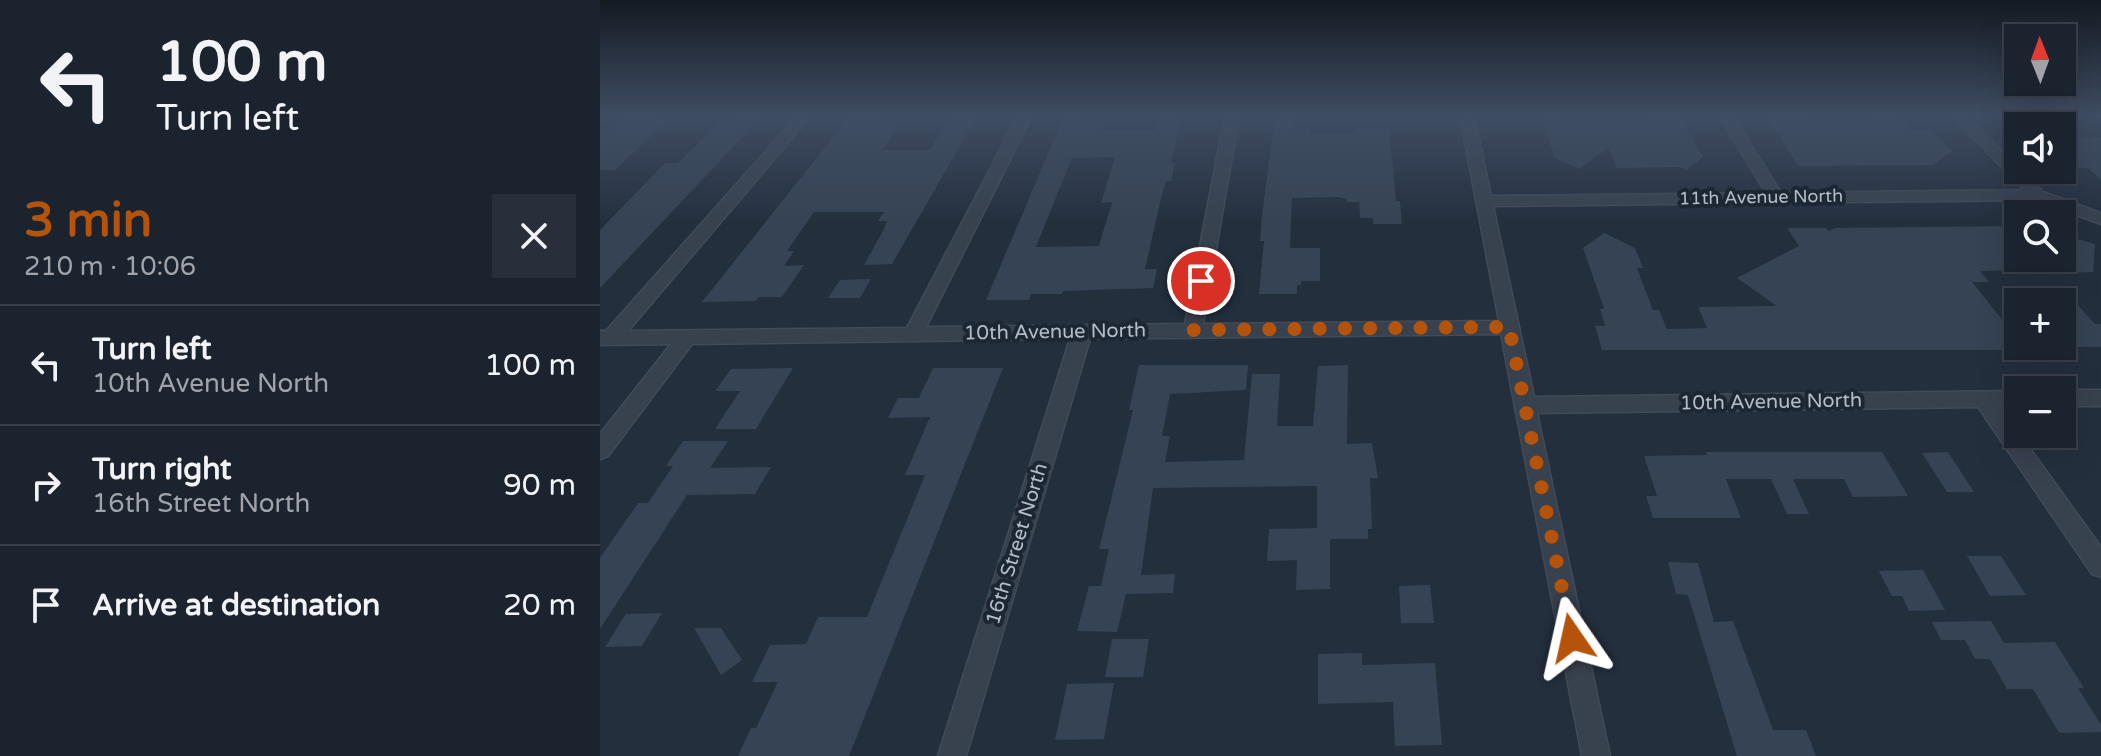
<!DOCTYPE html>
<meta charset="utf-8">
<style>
body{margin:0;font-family:"Varela Round",sans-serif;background:#282f3a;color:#f1f3f6;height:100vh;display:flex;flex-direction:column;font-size:30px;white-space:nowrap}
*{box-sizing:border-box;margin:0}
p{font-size:26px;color:#a0a4aa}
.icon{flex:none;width:44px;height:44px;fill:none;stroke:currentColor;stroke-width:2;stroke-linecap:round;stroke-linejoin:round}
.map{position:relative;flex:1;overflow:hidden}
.sheet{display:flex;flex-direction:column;background:#1b232e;width:600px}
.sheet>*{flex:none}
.top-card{background:#1b232e;color:#f1f3f6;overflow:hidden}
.needle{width:52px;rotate:359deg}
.controls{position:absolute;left:1404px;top:24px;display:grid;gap:16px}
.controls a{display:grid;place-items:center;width:72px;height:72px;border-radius:0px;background:#1b232e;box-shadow:0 8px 32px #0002,0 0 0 2px #39404a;font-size:40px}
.pin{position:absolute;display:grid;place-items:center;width:68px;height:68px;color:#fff;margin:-34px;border:4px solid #fff;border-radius:50%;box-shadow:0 2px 8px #0007}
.me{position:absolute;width:88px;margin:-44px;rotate:349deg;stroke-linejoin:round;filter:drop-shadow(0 0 6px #0008)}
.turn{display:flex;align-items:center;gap:28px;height:168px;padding:0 24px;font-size:36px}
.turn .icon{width:104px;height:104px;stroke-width:2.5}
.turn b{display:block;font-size:56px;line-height:68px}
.round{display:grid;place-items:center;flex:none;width:84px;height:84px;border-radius:0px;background:#282f3a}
.overview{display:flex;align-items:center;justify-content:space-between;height:136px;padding:0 24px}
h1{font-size:48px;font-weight:800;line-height:60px;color:#b45309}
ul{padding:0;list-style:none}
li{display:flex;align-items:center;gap:24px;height:120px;padding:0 24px;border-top:2px solid #39404a}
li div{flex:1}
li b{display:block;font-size:30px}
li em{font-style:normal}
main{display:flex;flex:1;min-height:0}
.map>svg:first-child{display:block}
.building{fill:#364354;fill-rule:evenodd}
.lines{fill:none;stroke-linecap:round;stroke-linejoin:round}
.minor-casing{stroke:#414a57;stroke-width:3}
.minor{fill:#38414e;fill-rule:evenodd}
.route{stroke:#b45309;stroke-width:14;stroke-dasharray:0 25.2}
.labels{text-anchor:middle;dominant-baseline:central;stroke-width:8;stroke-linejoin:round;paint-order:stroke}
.far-street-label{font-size:18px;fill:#b4bcc9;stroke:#1d2633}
.street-label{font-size:20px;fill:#b4bcc9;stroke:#1d2633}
</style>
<main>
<section class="sheet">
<div class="top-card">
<div class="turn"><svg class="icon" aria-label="left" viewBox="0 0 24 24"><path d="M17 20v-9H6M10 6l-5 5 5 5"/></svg><div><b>100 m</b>Turn left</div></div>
</div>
<div class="overview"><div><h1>3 min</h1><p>210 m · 10:06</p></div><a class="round"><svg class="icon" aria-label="close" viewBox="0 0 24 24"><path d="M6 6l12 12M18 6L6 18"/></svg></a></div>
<ul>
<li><svg class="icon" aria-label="left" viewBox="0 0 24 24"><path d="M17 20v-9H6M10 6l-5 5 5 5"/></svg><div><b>Turn left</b><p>10th Avenue North</p></div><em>100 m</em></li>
<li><svg class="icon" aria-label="right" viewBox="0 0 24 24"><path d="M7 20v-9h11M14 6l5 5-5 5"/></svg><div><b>Turn right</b><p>16th Street North</p></div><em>90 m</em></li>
<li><svg class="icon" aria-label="arrive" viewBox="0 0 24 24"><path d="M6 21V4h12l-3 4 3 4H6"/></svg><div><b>Arrive at destination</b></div><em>20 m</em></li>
</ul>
</section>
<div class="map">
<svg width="1501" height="756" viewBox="0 0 1501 756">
<rect width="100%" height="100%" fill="#242f3e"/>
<!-- building -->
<g class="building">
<path d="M26 116 70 118 15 170H0V129H11Z"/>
<path d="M161 116 118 163 0 288V230L65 163H78L123 118Z"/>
<path d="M250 116 296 118 290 126H299L282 150H330L350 116H377L292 264 264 265 284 229 287 221H278L284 212H214L187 251H194L184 266 204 265 182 297H159L155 301 102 302Z"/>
<path d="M464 116H486L483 122H504L501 130H555L559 116H582L571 163H575L571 181H566L563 190 545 269H557L553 288 463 291 462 294H431L429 300H386ZM515 157 501 203 512 202 499 246 436 247 472 158Z"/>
<path d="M675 116H694L693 129H710V134L756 133V128H789L796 201H800L802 224H773V218H760L759 202H747V199L737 197 692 198 690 248H720V281H701V285H697V294H659L664 241H660L662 215Z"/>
<path d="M941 116 992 120 1079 116 1103 157 1086 170 1080 167 1017 168 1008 148 979 169 955 158Z"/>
<path d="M1166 116H1208L1212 121 1273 120 1269 116H1299L1312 130H1332L1352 151 1333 165 1198 166Z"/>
<path d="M1462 138H1501V180L1488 168H1462Z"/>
<path d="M1418 226V270L1380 271 1389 282H1372L1408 327H1418V349L1400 350H1002L995 326H1005L1000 309 1004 308 983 248 1004 233 1035 248 1043 268H1037L1053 310H1059L1067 329 1107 328 1098 307 1177 306 1137 278 1199 246 1187 228H1226L1229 231 1235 228Z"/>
<path d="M1462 235 1495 244 1493 272 1462 273Z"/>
<path d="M271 279 260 298H228L240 280Z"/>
<path d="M1462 288 1495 324H1501V347H1462Z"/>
<path d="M539 365H648L646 390 570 394 562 436H570L565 462 644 460 652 374H680L677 426H713L718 366 748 365 747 444 772 443 778 478H770L772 529H768V539H730V589L696 590 697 560 667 561 669 529 717 528V486L553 488 541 575 575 574 573 593 526 594 517 632 477 631 489 586H501L509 549H499L533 410H529Z"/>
<path d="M193 368 156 429H115L140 391H115L131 369Z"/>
<path d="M333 368H403L249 756H138L151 728H156L178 682H152L170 645 206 644 218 617H267L325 475H305L330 417 288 418 298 398H319Z"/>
<path d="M83 441H128L110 468 171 467 155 494 87 495 0 629V558L38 503H48L73 466H66Z"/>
<path d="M1106 452H1282L1308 496 1253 497 1244 479H1193L1209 514H1187L1171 479H1126L1141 518H1053L1046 496H1057L1044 456 1107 455Z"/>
<path d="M1348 452 1374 492H1347L1322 453Z"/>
<path d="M1367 556H1401L1426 595 1390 596Z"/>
<path d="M1068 562 1098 563 1114 622 1133 621 1173 730H1206L1216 756H1137L1088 595 1076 594Z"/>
<path d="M1323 570 1345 610 1309 611 1302 596H1292L1279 571Z"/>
<path d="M830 585 834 623H801L799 586Z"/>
<path d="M62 613 42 646 5 647 26 614Z"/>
<path d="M1391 621 1404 643 1455 642 1484 688H1478L1501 725V732L1459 733 1433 689H1407L1390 659H1375L1365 640H1341L1332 622Z"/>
<path d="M94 628H121L142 660 121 675Z"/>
<path d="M512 639H549L543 677H505Z"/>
<path d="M762 653V665L835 663 842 745 795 746 793 702 718 704V654Z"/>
<path d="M514 683 504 739 455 740 467 684Z"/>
</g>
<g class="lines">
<defs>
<g id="minor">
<path d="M197 116H211L28 331 307 328 418 116H432L326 327 585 324 625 116H639L603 324 899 321 860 116H874L891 196 1166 193 1119 116H1133L1181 193 1424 190 1352 116H1367L1443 192 1501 213V224L1435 200 893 206 934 397 1418 391V407H1400L1501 547V577L1492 574 1378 407 937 413 1010 756H982L901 334 490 339 366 756H338L470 339 92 344 8 456 0 459V434L71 344 0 345V331H6Z"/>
<rect x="1462" y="390" width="39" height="16"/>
</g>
</defs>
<!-- minor casing -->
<use href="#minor" class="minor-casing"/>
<!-- minor -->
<use href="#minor" class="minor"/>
</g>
<!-- sky -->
<linearGradient id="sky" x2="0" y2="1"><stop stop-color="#141a22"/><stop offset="0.52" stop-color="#3f4d63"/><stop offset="1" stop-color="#3f4d63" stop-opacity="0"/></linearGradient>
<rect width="1501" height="222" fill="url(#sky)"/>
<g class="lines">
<!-- route -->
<path class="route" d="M601 281 593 330 909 327 972 638"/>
</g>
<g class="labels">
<!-- far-street labels -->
<g class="far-street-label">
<text transform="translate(1161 197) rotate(-1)">11th Avenue North</text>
</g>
<!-- street labels -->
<g class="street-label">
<text transform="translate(455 332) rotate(-1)">10th Avenue North</text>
<text transform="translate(1171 402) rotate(-1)">10th Avenue North</text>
<text transform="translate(417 544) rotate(-73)">16th Street North</text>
</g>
</g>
</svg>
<div class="controls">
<a><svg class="needle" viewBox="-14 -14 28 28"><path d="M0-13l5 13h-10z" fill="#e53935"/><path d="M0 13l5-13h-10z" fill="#a0a4aa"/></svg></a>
<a><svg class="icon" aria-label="sound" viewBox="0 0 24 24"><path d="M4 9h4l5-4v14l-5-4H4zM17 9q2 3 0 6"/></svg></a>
<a><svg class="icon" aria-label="search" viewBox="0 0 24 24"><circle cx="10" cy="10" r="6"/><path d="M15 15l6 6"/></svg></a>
<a>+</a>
<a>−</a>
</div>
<div class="pin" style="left:601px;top:281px;background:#d93025"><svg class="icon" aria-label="arrive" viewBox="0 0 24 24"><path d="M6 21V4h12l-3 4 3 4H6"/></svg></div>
<svg class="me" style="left:972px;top:638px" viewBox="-20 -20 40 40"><path d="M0-17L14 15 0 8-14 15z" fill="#b45309" stroke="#fff" stroke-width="4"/></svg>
</div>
</main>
